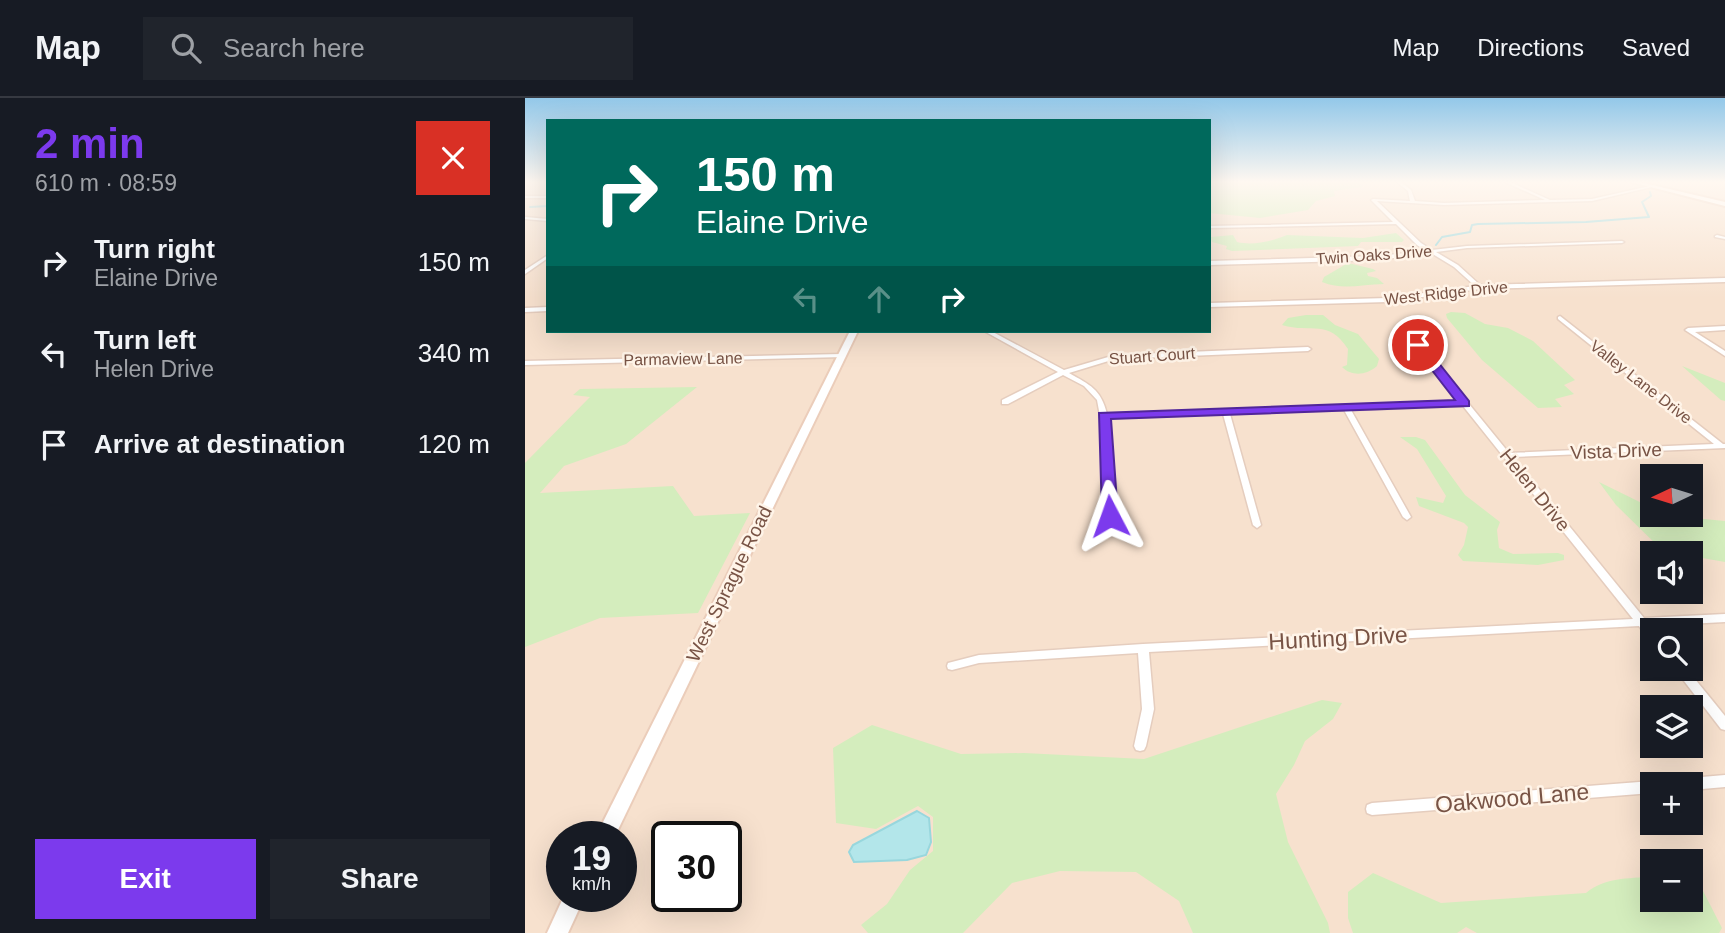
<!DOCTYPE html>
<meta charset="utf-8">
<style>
body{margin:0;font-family:Helvetica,sans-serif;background:#20242c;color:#f1f3f6;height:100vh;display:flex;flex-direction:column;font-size:26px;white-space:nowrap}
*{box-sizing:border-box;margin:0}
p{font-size:23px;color:#9ea1a6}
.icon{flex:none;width:38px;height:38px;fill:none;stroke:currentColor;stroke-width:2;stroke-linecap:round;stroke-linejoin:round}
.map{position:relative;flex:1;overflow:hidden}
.side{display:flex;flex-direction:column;background:#171b24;width:525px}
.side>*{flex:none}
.guide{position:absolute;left:21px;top:21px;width:665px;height:214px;border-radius:0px;box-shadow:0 7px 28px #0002;background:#00695c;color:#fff;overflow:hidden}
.needle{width:46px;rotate:266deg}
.tools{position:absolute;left:1115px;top:366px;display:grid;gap:14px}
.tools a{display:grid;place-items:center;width:63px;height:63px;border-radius:0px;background:#171b24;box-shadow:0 7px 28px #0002;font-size:35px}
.speed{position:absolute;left:21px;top:723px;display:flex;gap:14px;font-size:35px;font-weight:700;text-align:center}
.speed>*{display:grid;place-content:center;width:91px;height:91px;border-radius:50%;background:#171b24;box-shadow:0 7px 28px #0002;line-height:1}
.speed small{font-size:18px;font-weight:400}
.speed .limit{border:4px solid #111;border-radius:10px;background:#fff;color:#111}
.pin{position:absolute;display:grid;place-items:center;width:60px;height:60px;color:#fff;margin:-30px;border:4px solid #fff;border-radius:50%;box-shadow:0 2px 7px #0007}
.me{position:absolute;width:77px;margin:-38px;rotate:356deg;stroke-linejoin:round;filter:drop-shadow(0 0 5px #0008)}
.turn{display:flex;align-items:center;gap:24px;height:147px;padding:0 35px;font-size:32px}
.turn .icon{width:91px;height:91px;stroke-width:2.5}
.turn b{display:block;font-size:49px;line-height:60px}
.lanes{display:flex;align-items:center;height:66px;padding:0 35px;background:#0003;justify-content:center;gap:35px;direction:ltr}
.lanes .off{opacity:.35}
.round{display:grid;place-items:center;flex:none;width:74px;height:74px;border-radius:0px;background:#20242c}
.overview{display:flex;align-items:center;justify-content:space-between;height:119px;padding:0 35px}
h1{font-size:42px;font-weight:700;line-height:52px;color:#7c3aed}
.action{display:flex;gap:14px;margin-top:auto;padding:14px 35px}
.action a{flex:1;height:80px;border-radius:0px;background:#7c3aed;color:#fff;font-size:28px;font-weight:700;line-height:80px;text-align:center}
.action a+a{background:#20242c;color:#f1f3f6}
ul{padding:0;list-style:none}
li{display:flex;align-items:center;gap:21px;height:91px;padding:0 35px}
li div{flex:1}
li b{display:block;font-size:26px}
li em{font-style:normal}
header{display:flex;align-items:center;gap:42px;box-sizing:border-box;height:98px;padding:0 35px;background:#171b24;border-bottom:2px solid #363941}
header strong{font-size:33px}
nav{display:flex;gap:38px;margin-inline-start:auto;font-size:24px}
.search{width:490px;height:63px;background:#20242c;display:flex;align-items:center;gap:18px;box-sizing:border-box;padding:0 24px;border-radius:0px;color:#9ea1a6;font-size:26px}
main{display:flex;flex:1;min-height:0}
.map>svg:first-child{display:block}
.residential{fill:#f7e1ce;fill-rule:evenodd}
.green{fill:#d4edbd}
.water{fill:#b3e6ea;stroke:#98d7dd;stroke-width:2}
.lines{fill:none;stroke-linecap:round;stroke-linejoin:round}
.stream{stroke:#98d7dd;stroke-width:2}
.street-casing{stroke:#e5cdbe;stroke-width:3}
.secondary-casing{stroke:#ebcdba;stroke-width:4}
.street{fill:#fff;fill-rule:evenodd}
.secondary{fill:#fff;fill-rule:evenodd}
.route{fill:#7c3aed;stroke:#51269a;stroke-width:2}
.labels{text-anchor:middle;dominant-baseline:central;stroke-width:5;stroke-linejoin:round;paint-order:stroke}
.far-street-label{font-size:16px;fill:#785345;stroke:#fff4e8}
.street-label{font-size:19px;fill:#785345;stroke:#fff4e8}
.near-street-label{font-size:23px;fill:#785345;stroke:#fff4e8}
</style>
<header>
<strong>Map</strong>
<div class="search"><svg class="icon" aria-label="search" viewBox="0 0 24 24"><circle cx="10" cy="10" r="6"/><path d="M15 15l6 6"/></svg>Search here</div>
<nav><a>Map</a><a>Directions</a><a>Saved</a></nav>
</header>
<main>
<section class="side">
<div class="overview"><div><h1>2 min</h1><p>610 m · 08:59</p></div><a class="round" style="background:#d93025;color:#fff"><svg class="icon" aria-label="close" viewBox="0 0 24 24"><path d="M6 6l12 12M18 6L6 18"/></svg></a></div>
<ul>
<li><svg class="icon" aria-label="right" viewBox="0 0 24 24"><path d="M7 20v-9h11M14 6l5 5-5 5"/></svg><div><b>Turn right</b><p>Elaine Drive</p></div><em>150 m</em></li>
<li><svg class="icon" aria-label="left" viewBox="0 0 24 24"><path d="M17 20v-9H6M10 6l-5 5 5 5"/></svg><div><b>Turn left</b><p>Helen Drive</p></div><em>340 m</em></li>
<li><svg class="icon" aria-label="arrive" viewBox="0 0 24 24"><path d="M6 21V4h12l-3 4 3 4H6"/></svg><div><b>Arrive at destination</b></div><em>120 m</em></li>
</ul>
<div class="action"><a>Exit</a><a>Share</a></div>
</section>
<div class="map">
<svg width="1200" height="835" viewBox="0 0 1200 835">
<rect width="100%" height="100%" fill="#fff0e0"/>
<!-- residential -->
<g class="residential">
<path d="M0 84H23V210L0 211Z"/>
<path d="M684 84H1105L1200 107V835H44L61 798H96V738H90L333 233H684ZM1127 378H1166V416H1127ZM1127 455H1166V494H1127ZM1127 532H1166V570H1127ZM1127 609H1166V648H1127ZM1127 686H1166V724H1127ZM142 738H201V798H142ZM1127 763H1166V802H1127Z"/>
<path d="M1111 84H1200V106Z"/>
<path d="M23 212V233H326L72 738H37V798H43L24 835H0V214Z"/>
</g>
<!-- green -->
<g class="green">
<path d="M684 84H835L837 89 809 93 810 98 791 103 783 112 735 120 684 115Z"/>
<path d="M871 135 879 142 877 144H836L833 148 707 153 701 151 702 148 687 144 686 139 708 137 712 144C728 148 748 143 762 137L838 140Z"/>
<path d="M823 165 848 171 851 173 842 175 843 178 852 180 859 186C837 186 819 193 797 184L799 179Z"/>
<path d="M926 214 940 215 960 226 983 230 1008 243 1050 282 1039 287 1049 296 1030 301 1037 309 1013 310 957 262 922 220 921 216Z"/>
<path d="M781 217H798L810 227 833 236 854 261 852 268C842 277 827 279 817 269L822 267 823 251C803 220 787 236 757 227L763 220Z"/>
<path d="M1157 268 1200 285V303L1196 302Z"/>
<path d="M172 289 101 346 39 368 15 395 148 388 169 418 225 415 173 515 75 520 0 549V365L65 299 48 297 55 291Z"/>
<path d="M875 339H891L900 342 940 397 975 424 972 432 974 450 988 456 1033 455 1039 457V462L1013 467 938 463 933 457 939 447 943 429 939 425 894 408 891 399 918 405 921 398 892 351Z"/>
<path d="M1074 384 1127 410V416L1200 423V464L1166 458V455L1138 453 1091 407Z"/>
<path d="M797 602 817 605 808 621 780 643 769 667 751 696 763 744 803 825 805 835H668L654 803 611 774 535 773 487 785 438 835H343L336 827 362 806 385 772 408 753V719L393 708 351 731 311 725 308 650 347 627 436 656 499 655 619 661Z"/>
<path d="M848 775 916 805 1061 795C1079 780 1103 780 1127 779V802H1166V784L1175 787 1197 830 1194 835H952L941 829 932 835H828L823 820V794Z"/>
</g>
<!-- water -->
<path class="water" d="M392 713 404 720 406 744 401 757 382 762 329 764 324 754 328 747Z"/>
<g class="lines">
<!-- stream -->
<g class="stream">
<path d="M5 109 23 108"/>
<path d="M911 147 917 139 945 134 947 127 953 126 1061 124 1124 119 1117 104 1126 98 1125 94"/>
</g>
<defs>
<g id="street">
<path d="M872 84H876L886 92 890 103 919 105 1020 102 982 85 981 84H985L1025 102 1067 101 1129 87 1131 88 1067 103 919 107 852 103 896 145 907 152 942 148 1097 143 1099 144 1097 145 942 150 911 154 933 167 955 187 1200 180V184L954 191 863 204 684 209V205L863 200 950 188 929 169 906 155 853 162 684 167V163L853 158 901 153 892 147 871 126 684 130V128L868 124 846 102 848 101 885 103 883 93Z"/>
<rect x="0" y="98" width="23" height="2"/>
<path d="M0 119 23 121V123L0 121Z"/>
<path d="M1192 137 1200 139V141L1190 139V138Z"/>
<path d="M23 157V160L0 176V172Z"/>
<path d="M23 209V213L0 214V210Z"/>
<path d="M1035 218 1198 346H1200V350L988 359 1119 520 1200 516V524L1125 528 1129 532H1127V541L1123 540 1114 528 624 554 629 611 621 648 619 652 615 653 611 652 609 648 617 611 613 555 454 565 427 572 423 571 422 568 423 565 454 557 618 546 1108 521 938 308 826 312 886 419 882 422 878 419 819 312 705 316 736 427 732 430 728 427 698 316 583 320 592 432 591 434H585L584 432 575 318 572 302 559 288 538 277 483 306H477V302L533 274 459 233H466L539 272 590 257 783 249 786 251 783 253 590 261 544 275C565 287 576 291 582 316L935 304 891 248 890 247 893 245 895 246 984 355 1189 346 1033 221V219Z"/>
<path d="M1200 228V232L1170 234 1200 253V258L1160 232 1163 230Z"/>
<path d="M317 256 320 258 319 259 0 267V263Z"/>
<path d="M1149 570H1161L1200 618V632L1196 631Z"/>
<path d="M1200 677V689L1166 692V686H1159L1161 682 1165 680Z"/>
<path d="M1127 683 1132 686H1127V695L847 717 842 715 841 711 842 707 847 705Z"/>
</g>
<g id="secondary">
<path d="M1106 84H1114L1200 104V108Z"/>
<path d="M325 233H333L90 738H71Z"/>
<path d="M39 798H60L43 835H22Z"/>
</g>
</defs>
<!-- street casing -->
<use href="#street" class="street-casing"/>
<!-- secondary casing -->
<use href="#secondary" class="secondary-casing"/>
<!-- street -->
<use href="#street" class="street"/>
<!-- secondary -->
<use href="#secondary" class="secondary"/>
</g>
<!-- sky -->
<linearGradient id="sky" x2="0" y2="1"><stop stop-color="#93c8e9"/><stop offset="0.42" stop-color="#fff8f1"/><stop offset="1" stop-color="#fff8f1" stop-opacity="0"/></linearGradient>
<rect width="1200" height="200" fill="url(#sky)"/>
<!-- route -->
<path class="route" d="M889 244H897L944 303V308L586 321 593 418 585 423 577 418 574 315 930 302 889 249Z"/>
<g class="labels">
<!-- far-street labels -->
<g class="far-street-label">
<text transform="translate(849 157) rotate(-4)">Twin Oaks Drive</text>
<text transform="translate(921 195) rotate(-6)">West Ridge Drive</text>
<text transform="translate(627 258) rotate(-4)">Stuart Court</text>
<text transform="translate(158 261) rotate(-1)">Parmaview Lane</text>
<text transform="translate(1116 284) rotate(38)">Valley Lane Drive</text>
</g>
<!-- street labels -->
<g class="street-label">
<text transform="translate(1091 353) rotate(-2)">Vista Drive</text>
<text transform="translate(1010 392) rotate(51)">Helen Drive</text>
<text transform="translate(204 486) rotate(-64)">West Sprague Road</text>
</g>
<!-- near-street labels -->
<g class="near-street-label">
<text transform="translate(813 540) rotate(-3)">Hunting Drive</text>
<text transform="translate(987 700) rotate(-5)">Oakwood Lane</text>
</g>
</g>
</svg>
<div class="tools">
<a><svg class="needle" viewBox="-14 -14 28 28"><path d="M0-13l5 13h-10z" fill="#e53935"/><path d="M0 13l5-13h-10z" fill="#9ea1a6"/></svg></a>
<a><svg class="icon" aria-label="sound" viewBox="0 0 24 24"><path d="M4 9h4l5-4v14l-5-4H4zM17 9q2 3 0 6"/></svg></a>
<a><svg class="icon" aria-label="search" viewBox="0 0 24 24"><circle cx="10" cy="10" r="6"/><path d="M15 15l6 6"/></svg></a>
<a><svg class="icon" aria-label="layers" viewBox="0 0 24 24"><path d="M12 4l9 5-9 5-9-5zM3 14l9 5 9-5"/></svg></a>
<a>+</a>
<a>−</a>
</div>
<div class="speed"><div>19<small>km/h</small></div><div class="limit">30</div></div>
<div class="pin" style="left:893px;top:247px;background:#d93025"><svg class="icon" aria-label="arrive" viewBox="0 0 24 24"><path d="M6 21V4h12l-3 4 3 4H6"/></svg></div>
<svg class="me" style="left:585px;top:418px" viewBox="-20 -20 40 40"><path d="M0-17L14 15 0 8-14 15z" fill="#7c3aed" stroke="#fff" stroke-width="4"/></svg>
<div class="guide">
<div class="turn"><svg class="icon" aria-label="right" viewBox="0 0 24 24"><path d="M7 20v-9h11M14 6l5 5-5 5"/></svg><div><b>150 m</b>Elaine Drive</div></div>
<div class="lanes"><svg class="icon off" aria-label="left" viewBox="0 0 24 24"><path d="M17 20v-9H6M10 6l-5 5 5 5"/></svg><svg class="icon off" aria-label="ahead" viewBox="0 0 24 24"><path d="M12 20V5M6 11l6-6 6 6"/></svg><svg class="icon" aria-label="right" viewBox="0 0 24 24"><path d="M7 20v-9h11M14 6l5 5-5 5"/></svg></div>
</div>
</div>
</main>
